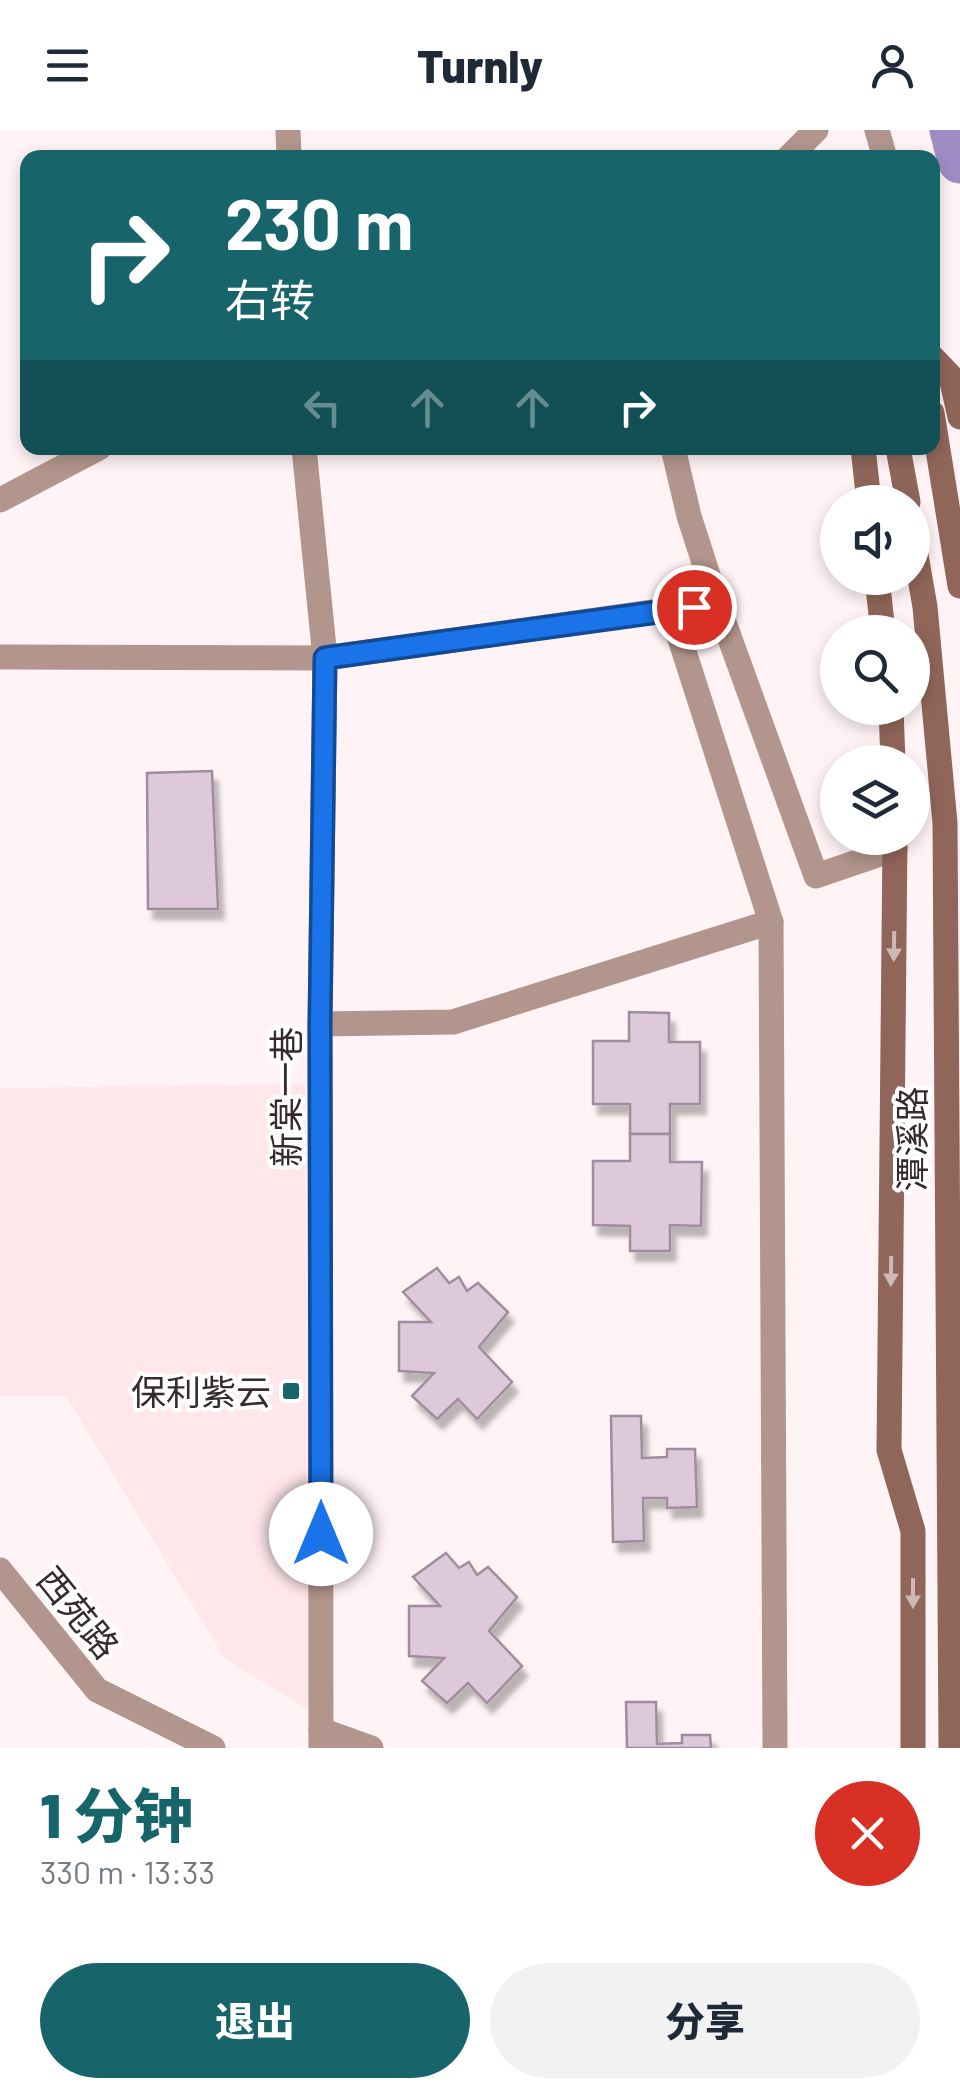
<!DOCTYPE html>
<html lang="zh">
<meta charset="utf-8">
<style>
body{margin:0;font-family:Barlow,"Noto Sans SC",sans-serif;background:#f2f2f3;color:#1f2937;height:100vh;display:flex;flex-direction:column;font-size:38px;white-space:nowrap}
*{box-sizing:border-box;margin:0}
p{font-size:32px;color:#747a83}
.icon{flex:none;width:55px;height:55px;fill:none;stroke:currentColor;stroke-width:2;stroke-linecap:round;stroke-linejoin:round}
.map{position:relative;height:1618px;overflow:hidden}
.details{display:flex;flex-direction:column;background:#fff;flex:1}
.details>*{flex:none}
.banner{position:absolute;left:20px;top:20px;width:920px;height:305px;border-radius:20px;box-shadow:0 5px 15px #0003;background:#17656b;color:#fff;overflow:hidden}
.tools{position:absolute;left:820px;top:355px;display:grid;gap:20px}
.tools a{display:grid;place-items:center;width:110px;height:110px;border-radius:50%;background:#fff;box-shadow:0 5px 15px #0003;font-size:50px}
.pin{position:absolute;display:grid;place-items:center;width:85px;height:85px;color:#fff;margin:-42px;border:5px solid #fff;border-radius:50%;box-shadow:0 2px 10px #0007}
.me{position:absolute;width:110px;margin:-55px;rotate:0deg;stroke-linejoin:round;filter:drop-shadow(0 0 8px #0008)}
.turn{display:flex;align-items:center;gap:35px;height:210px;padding:0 40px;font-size:45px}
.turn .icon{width:130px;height:130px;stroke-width:2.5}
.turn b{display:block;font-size:70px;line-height:85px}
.lanes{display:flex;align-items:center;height:95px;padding:0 40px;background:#0003;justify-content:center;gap:50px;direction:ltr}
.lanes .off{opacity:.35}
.round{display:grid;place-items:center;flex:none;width:105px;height:105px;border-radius:52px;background:#f2f2f3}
.headline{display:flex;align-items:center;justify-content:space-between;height:170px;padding:0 40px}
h1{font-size:60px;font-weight:800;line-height:75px;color:#17656b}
.primary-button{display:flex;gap:20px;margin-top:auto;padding:20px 40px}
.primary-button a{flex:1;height:115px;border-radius:60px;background:#17656b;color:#fff;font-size:40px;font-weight:800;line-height:115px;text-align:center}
.primary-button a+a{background:#f2f2f3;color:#1f2937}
header{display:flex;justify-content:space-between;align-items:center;height:130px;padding:0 40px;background:#fff;font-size:45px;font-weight:800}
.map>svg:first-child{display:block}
.built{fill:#ffe7ec}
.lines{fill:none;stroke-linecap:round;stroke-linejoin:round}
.river{stroke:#9f8cc5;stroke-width:45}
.building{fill:#dec9db;stroke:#a18c9d;stroke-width:2.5;filter:url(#shadow)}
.street{stroke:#b2958c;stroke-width:25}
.secondary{stroke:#90665a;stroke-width:25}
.oneway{fill:#cdbab5}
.route-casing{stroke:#114b97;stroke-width:25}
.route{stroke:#1a73e8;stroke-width:18}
.poi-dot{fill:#17656b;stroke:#fff;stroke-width:4}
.labels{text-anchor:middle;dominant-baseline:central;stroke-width:8;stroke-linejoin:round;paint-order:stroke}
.street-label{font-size:35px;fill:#362a2d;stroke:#fff}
.poi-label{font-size:35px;fill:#362a2d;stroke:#fff;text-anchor:end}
</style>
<header><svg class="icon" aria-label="menu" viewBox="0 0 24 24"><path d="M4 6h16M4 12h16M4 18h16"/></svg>Turnly<svg class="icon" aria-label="person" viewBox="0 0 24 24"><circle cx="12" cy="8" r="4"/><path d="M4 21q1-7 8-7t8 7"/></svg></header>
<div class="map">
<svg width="960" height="1618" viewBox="0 0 960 1618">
<defs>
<filter id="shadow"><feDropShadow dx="5.5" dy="10" stdDeviation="2.5" flood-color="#0004"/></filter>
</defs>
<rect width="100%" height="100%" fill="#fff3f5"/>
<!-- built -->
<path class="built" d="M305 954 309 1580 225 1529 66 1266H0V958Z"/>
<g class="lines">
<!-- river -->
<path class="river" d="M952 0 960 31"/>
</g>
<!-- building -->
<g class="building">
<path d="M212 641 218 779H148L147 643Z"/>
<path d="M629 882 669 883V912H700V974H670V1004H630V974H593V911H629Z"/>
<path d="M630 1004H670V1032H702L701 1096 670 1095V1121H630V1096L593 1095V1031H630Z"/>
<path d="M437 1138 449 1153 459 1147 467 1161 478 1153 508 1182 479 1217 512 1252 477 1289 458 1269 437 1289 412 1266 434 1243 399 1241V1192H431L403 1162Z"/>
<path d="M611 1286H641L642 1328 667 1327V1319H695L697 1377 667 1378V1368H643L644 1411 613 1412Z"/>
<path d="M446 1423 459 1438 469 1432 477 1445 488 1437 517 1467 489 1501 522 1536 487 1573 468 1553 447 1573 422 1551 444 1528 409 1526V1476H440L413 1447Z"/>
<path d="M626 1572H656L657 1614 682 1613V1605H710L711 1618H627Z"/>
</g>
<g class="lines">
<!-- street -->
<g class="street">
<path d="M288 0 289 28"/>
<path d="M877 0 885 28"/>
<path d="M788 28 816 0"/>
<path d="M304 318 325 528 320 894 321 1618"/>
<path d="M673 318 689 386 717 473 816 746 895 719"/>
<path d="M0 370 99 318"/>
<path d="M671 481 771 792 775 1618"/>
<path d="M0 527 325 528 717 473"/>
<path d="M320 894 453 892 771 792"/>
<path d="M0 1440 97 1560 213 1618"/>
<path d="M321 1600 371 1618"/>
</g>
<!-- secondary -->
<g class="secondary">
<path d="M932 227 951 247 960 287"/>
<path d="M932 283 960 456"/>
<path d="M863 318 869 372"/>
<path d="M898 318 908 372"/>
<path d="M912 402 925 477 945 693 951 1618"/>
<path d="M877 448 883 502"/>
<path d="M891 578 893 632"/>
<path d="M895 708 889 1320 913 1401V1618"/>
</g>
</g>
<!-- one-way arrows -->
<defs><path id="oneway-solid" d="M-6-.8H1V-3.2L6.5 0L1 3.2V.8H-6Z" transform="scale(2.5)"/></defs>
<g class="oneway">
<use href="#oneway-solid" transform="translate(894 816) rotate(91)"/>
<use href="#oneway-solid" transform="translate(891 1141) rotate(91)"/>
<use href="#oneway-solid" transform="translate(913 1463) rotate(90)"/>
</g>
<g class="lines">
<defs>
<path id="route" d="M321 1404 320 894 325 528 694 477"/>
</defs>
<!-- route casing -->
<use href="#route" class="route-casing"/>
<!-- route -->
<use href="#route" class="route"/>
</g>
<!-- markers -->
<rect class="poi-dot" x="281" y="1251" width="20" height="20" rx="5"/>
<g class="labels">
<!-- street labels -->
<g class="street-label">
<text transform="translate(285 967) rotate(-90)">新棠一巷</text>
<text transform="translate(911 1009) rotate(-90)">潭溪路</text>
<text transform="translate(79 1482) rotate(51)">西苑路</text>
</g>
<!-- poi labels -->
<g class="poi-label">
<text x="271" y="1261">保利紫云</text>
</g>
</g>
</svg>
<div class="tools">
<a><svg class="icon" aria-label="sound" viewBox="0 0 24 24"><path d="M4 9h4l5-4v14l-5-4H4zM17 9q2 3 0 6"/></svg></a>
<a><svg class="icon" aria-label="search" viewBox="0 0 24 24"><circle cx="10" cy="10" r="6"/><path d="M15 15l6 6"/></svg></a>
<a><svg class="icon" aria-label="layers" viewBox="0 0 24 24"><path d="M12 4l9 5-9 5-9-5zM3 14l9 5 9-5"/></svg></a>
</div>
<div class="pin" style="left:694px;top:477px;background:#d93025"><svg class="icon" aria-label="arrive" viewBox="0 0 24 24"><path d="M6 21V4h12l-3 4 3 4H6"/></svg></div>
<svg class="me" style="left:321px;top:1404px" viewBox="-20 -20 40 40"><circle r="19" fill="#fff"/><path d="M0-13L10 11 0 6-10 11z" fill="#1a73e8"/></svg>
<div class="banner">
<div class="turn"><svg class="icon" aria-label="right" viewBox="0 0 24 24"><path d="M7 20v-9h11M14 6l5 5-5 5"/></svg><div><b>230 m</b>右转</div></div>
<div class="lanes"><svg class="icon off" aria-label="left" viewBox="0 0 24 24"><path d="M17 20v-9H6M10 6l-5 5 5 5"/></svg><svg class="icon off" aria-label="ahead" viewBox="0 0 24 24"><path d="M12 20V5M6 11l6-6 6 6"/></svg><svg class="icon off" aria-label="ahead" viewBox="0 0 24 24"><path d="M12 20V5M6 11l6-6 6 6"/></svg><svg class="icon" aria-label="right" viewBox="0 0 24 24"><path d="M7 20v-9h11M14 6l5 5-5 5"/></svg></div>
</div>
</div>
<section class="details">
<div class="headline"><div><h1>1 分钟</h1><p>330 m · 13:33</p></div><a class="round" style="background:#d93025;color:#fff"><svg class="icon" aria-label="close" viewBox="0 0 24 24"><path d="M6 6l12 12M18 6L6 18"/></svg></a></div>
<div class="primary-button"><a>退出</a><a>分享</a></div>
</section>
